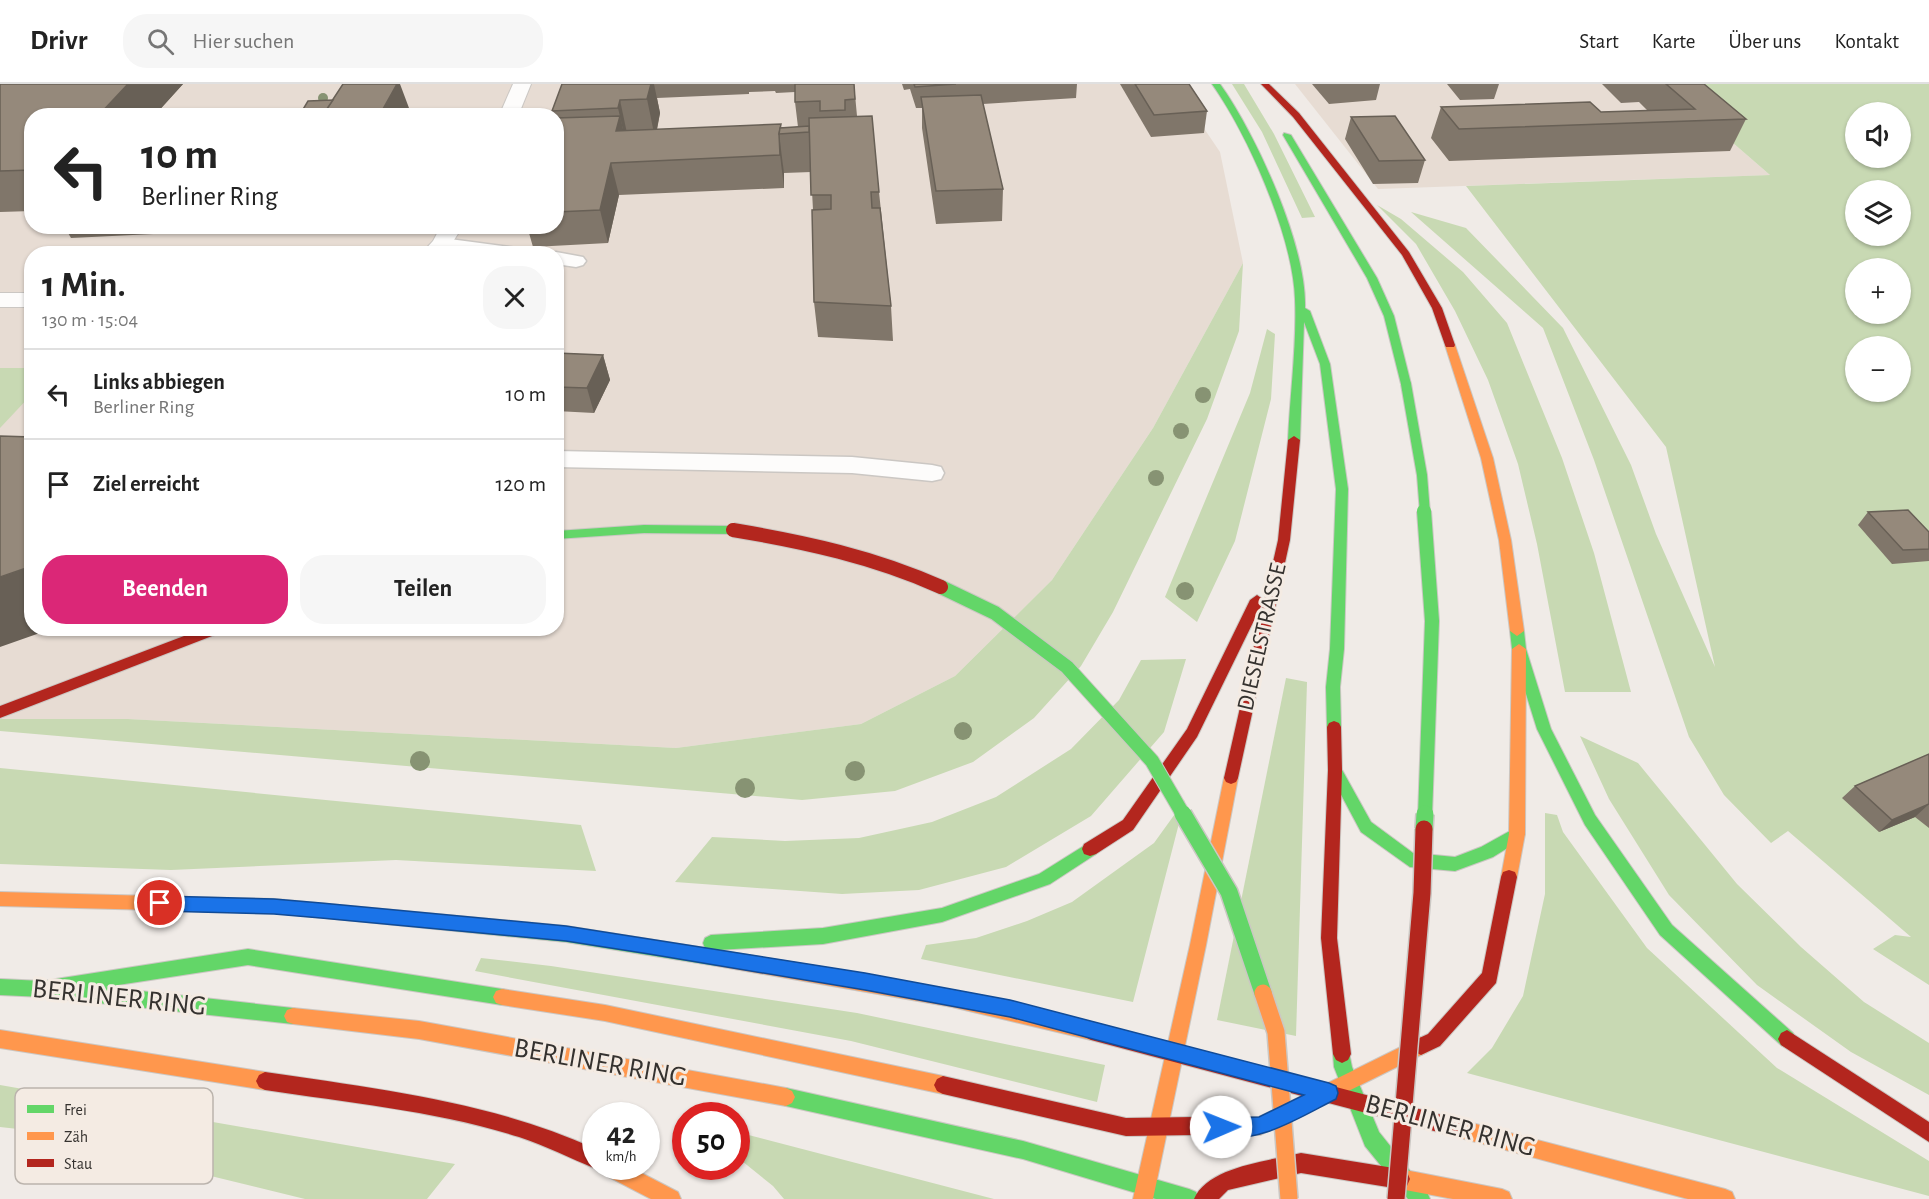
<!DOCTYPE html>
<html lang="de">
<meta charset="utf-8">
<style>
body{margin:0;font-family:"Alegreya Sans",sans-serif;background:#f6f6f6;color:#222;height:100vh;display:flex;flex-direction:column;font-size:22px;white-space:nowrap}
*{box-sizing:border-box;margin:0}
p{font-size:20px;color:#767676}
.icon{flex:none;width:33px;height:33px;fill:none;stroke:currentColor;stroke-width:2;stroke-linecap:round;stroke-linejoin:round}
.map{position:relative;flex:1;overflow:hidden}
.drawer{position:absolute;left:24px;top:162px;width:540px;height:390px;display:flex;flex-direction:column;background:#fff;border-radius:24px;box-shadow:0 2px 4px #0004}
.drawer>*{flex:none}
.guide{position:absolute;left:24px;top:24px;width:540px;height:126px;border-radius:24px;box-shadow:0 2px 4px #0004;background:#fff;color:#222;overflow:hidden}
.buttons{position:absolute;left:1845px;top:18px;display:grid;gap:12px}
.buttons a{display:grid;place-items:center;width:66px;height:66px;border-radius:50%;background:#fff;box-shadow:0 2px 4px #0004;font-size:30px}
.speed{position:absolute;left:582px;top:1018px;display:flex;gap:12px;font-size:30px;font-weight:700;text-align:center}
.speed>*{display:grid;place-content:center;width:78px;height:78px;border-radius:50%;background:#fff;box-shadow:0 2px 4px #0004;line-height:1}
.speed small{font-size:15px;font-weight:400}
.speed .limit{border:9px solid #d22;background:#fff;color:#111}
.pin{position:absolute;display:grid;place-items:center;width:51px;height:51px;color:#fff;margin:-26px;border:3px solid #fff;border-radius:50%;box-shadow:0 2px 6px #0007}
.me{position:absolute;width:66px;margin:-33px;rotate:89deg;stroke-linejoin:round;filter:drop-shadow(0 0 4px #0008)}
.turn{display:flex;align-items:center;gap:21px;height:126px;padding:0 18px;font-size:27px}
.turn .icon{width:78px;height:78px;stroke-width:2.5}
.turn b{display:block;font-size:42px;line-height:51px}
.round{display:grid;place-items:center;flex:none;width:63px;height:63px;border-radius:24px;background:#f6f6f6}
.overview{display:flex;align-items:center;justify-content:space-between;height:102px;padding:0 18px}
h1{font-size:36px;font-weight:700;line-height:45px}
.cta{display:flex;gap:12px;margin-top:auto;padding:12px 18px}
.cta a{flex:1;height:69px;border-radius:24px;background:#db2777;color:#fff;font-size:24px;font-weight:700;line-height:69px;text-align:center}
.cta a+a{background:#f6f6f6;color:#222}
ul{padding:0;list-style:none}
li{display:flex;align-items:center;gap:18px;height:90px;padding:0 18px;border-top:2px solid #e0e0e0}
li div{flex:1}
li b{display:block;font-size:22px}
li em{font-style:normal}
header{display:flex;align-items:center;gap:36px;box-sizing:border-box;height:84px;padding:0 30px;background:#fff;border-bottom:2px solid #e0e0e0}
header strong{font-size:28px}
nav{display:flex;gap:33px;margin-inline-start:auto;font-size:21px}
.search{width:420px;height:54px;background:#f6f6f6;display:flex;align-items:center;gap:15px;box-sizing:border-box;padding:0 21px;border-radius:24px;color:#767676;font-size:22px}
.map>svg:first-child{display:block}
.built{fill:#e7dcd3;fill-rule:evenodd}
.green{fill:#c8d9b3;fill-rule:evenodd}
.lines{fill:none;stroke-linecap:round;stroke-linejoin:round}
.lane-casing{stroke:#cbc7c3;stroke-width:3}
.street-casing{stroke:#cbc7c3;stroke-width:2}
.fast-casing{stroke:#cbc7c3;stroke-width:2}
.slow-casing{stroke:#cbc7c3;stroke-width:2}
.jam-casing{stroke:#cbc7c3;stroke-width:2}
.lane{fill:#fdfcfb;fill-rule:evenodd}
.street{fill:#fdfcfb;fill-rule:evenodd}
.fast{fill:#63d668;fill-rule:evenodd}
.slow{fill:#ff974d;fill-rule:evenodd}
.jam{fill:#b3261e;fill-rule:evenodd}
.fast-bridge-far2-casing{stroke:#cbc7c3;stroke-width:12;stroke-linecap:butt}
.fast-bridge-far1-casing{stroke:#cbc7c3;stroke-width:16;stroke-linecap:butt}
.fast-bridge-casing{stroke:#cbc7c3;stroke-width:20;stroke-linecap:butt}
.slow-bridge-casing{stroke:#cbc7c3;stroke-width:20;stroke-linecap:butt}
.jam-bridge-far1-casing{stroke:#cbc7c3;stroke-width:16;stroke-linecap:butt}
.jam-bridge-casing{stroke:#cbc7c3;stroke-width:20;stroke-linecap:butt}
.fast-bridge-far2{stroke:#63d668;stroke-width:10}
.fast-bridge-far1{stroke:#63d668;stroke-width:14}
.fast-bridge{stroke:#63d668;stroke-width:17}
.slow-bridge{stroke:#ff974d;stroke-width:17}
.jam-bridge-far1{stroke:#b3261e;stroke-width:14}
.jam-bridge{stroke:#b3261e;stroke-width:17}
.tree{fill:#879373}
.wall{fill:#80766a;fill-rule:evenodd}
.shaded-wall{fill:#686056}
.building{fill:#95897b;stroke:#686056;stroke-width:1.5}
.route{fill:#1a73e8;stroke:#114b97;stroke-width:1.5}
.labels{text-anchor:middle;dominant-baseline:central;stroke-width:6;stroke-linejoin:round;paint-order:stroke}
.street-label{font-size:24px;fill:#35322f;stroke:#f4ebe3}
.near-street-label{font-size:28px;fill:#35322f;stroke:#f4ebe3}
.key{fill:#f4ebe3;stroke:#bbb4ad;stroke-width:1.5}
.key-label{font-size:16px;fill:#35322f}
</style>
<header>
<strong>Drivr</strong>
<div class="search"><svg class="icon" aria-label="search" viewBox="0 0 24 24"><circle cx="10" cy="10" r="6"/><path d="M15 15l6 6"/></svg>Hier suchen</div>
<nav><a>Start</a><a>Karte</a><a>Über uns</a><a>Kontakt</a></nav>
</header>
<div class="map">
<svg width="1929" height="1115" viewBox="0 0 1929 1115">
<rect width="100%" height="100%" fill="#f0ebe7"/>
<!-- built -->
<g class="built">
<path d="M0 0H1174L1220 68 1243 179 1153 344 1052 496 955 592 861 640 676 664 128 635H0ZM32 32H556V142H32ZM32 170H556V544H32Z"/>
<path d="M1295 0H1665L1770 91 1378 105Z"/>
</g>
<!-- green -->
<g class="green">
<path d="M1232 0H1244L1274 50 1315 133 1302 134 1262 48Z"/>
<path d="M1665 0H1929V901L1873 865 1895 851 1911 853 1788 747 1771 759 1724 711 1689 653 1594 376 1543 244 1411 128 1466 144 1563 244 1631 381 1656 450 1715 583 1666 363 1466 102 1770 91ZM1856 28H1900V74H1856ZM1856 106H1900V152H1856ZM1856 184H1900V230H1856ZM1856 262H1900V308H1856Z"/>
<path d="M1377 121 1401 135 1463 188 1507 239 1562 374 1594 469 1631 608H1565L1537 460 1518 380 1488 296 1455 227 1416 160Z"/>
<path d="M1243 179 1239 247 1207 335 1113 528 1081 582 1034 634 973 678 895 707 802 716 0 647V635H128L676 664 861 640 955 592 1052 496 1153 344Z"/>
<path d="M1267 245 1275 250 1271 315 1235 457 1197 538 1165 513 1250 309Z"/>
<path d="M0 284H31L32 310 0 344Z"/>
<path d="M1186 575 1164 648 1091 732 1006 783 919 806 842 810 675 798 712 753 785 757 859 754 932 738 996 713 1071 665 1119 616 1141 576Z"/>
<path d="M1286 594 1307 598 1296 952 1217 936Z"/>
<path d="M1580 652 1638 679 1737 800 1801 863 1864 918 1929 959V1011L1851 968 1757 901 1669 811 1609 715Z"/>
<path d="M0 684 581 741 596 787 396 776 171 786 0 780Z"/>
<path d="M1185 716 1133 918 921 875 926 861 976 854 1027 837 1072 818 1154 759Z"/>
<path d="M1545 729 1557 731 1563 748 1647 864 1777 984 1929 1077V1112L1467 989 1492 964 1523 912 1545 810Z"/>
<path d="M481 874 551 882 857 929 1105 981 1097 1018 851 957 475 887Z"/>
<path d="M0 1001 455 1080 427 1115H305L18 1045 0 1043Z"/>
<path d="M736 1048H737L994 1115H784L773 1102 737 1073Z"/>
</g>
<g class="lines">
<defs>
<g id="lane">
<path d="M442 154 517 164 524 166 527 170H469L435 164 432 160 435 156Z"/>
<path d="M556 168 583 173 586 177 583 181 576 183 556 180V170H550Z"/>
<path d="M556 367 852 373 932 381 941 383 944 389 941 395 932 397 852 389 556 383Z"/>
</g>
<g id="street">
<path d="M513 0H531L518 32H499Z"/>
<path d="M441 142H463L445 170H421L433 157Z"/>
<rect x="0" y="209" width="32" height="14"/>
</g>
<g id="fast">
<path d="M1212 0H1220C1256 50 1307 162 1305 224L1310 227 1330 280 1348 405 1344 565 1340 603 1341 643 1339 647H1329L1327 643 1326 603 1330 565 1336 405 1320 280 1304 238 1300 356 1298 359H1290L1288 356C1290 310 1297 260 1295 215 1293 152 1248 51 1212 0Z"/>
<path d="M1284 49 1291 51 1377 194 1394 232 1411 300 1410 302 1406 303 1401 300 1384 232 1367 194 1283 51Z"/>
<path d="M644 441 733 442 739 446 733 450 644 449 556 455V447Z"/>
<path d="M1517 542 1524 547 1526 565 1551 645 1595 731 1672 841 1793 949 1796 955 1793 961 1787 964 1781 961 1660 851 1585 741 1537 645 1512 565 1510 547Z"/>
<path d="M1336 682 1341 684 1371 738 1413 769 1455 773 1481 763 1517 743 1522 745 1525 750 1522 755 1493 773 1455 787 1410 783 1361 748 1329 688 1331 684Z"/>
<path d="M1090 758 1096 760 1098 765 1096 770 1050 800 942 838 823 860 717 866 723 868 725 874 723 880 717 882 566 858 275 829 230 828 224 826 222 821 224 816 230 814 275 815 566 842 705 864 703 859 705 854 711 851 823 844 942 824 1039 790Z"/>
<path d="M248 865 502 905 508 907 511 913 508 919 502 921 248 881 105 903 293 924 299 926 302 932 299 938 293 940 43 913 0 911V895L43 897Z"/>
<path d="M1342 961 1348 964 1352 983 1379 1048 1427 1108 1430 1115H1408L1365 1062 1334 983 1333 970 1336 964Z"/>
<path d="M786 1004 1023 1057 1189 1105 1196 1108 1199 1115H1156L1023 1075 786 1022 780 1019 777 1013 780 1007Z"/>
</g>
<g id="slow">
<path d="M1450 258 1455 261 1493 374 1511 456 1524 547 1517 552 1510 547 1499 456 1481 374 1445 261Z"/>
<path d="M1519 560 1526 565 1525 750 1517 793 1515 798 1509 800 1503 798 1501 793 1509 750 1512 565Z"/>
<path d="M1231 688 1236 690 1238 694 1206 861 1153 1115H1133L1190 861 1224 694 1226 690Z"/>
<path d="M0 808 230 814 236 816 238 821 236 826 230 828 0 822Z"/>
<path d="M717 866C843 886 968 907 1091 938L1097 941 1100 947 1097 953 1091 956 952 923 717 882 711 880 709 874 711 868Z"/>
<path d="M502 905 605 921 943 992 949 995 952 1001 949 1007 943 1010 605 937 502 921 496 919 493 913 496 907Z"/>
<path d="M293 924 419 937 786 1004 792 1007 795 1013 792 1019 786 1022 419 955 293 940 287 938 284 932 287 926Z"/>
<path d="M0 946 265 988 271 991 274 997 271 1003 265 1006 0 964Z"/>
<path d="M1421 953 1427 956 1430 962 1427 968 1260 1051H1195L1188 1049 1186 1042 1188 1035 1195 1033H1259Z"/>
<path d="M1453 1034 1725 1105 1732 1108 1735 1115H1688L1453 1052 1446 1050 1444 1043 1446 1036Z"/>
<path d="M600 1083H630L678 1108 681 1115H651L603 1090Z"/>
<path d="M1400 1085 1502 1105 1509 1108 1512 1115H1453L1400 1105 1393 1102 1390 1095 1393 1088Z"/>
</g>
<g id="jam">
<path d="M1261 0H1269L1299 29 1409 168 1442 224 1455 261 1454 263H1446L1445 261 1432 224 1402 171 1293 33Z"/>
<path d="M1294 352 1300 356 1290 456 1238 694 1236 698 1231 700 1226 698 1224 694 1278 456 1288 356Z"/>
<path d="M1257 511 1264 516 1197 653 1133 746 1096 770 1090 772 1084 770 1082 765 1084 760 1123 736 1187 645 1250 516Z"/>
<path d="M205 544H226L225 547 0 634V622Z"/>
<path d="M1334 637 1339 639 1341 643 1342 686 1337 854 1351 970 1348 976 1342 979 1336 976 1333 970 1321 854 1328 686 1327 643 1329 639Z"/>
<path d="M1509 786 1515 788 1517 793 1496 899 1440 962 1421 971 1415 968 1412 962 1415 956 1428 950 1482 889 1501 793 1503 788Z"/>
<path d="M1091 938 1453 1034 1460 1036 1462 1043 1460 1050 1453 1052 1091 956 1085 953 1082 947 1085 941Z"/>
<path d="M1787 946 1929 1038V1058L1781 961 1778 955 1781 949Z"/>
<path d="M265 988C379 1005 489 1017 596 1065V1083H600L596 1085C570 1074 546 1062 519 1053 437 1027 350 1019 265 1006L259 1003 256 997 259 991Z"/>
<path d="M943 992 1126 1034 1195 1033 1202 1035 1204 1042 1202 1049 1195 1051 1126 1052 943 1010 937 1007 934 1001 937 995Z"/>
<path d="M1301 1069 1400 1085 1407 1088 1410 1095 1407 1102 1400 1105 1301 1089 1228 1106 1219 1115H1194C1208 1082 1270 1077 1301 1069Z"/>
</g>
</defs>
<!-- lane casing -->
<use href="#lane" class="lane-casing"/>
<!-- street casing -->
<use href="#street" class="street-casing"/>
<!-- fast casing -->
<use href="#fast" class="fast-casing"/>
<!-- slow casing -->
<use href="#slow" class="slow-casing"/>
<!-- jam casing -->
<use href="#jam" class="jam-casing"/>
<!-- lane -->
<use href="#lane" class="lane"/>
<!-- street -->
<use href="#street" class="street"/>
<!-- fast -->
<use href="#fast" class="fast"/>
<!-- slow -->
<use href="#slow" class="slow"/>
<!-- jam -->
<use href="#jam" class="jam"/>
<defs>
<path id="fast-bridge-far2" d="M1406 300 1422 391 1425 429"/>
<g id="fast-bridge-far1">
<path d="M1424 427 1432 537 1425 732"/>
<path d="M941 503 995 529 1067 583 1152 677 1184 732"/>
</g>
<g id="fast-bridge">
<path d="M1183 730 1229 808 1263 909"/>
<path d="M1424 745 1425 730"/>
</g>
<path id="slow-bridge" d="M1263 909 1276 948 1289 1115"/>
<path id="jam-bridge-far1" d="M733 446C805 458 874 473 941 503"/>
<path id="jam-bridge" d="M1396 1115 1422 809 1424 745"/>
</defs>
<!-- fast-bridge-far2 casing -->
<use href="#fast-bridge-far2" class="fast-bridge-far2-casing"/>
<!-- fast-bridge-far1 casing -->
<use href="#fast-bridge-far1" class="fast-bridge-far1-casing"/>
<!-- fast-bridge casing -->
<use href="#fast-bridge" class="fast-bridge-casing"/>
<!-- slow-bridge casing -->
<use href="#slow-bridge" class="slow-bridge-casing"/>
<!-- jam-bridge-far1 casing -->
<use href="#jam-bridge-far1" class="jam-bridge-far1-casing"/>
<!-- jam-bridge casing -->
<use href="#jam-bridge" class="jam-bridge-casing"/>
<!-- fast-bridge-far2 -->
<use href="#fast-bridge-far2" class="fast-bridge-far2"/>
<!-- fast-bridge-far1 -->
<use href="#fast-bridge-far1" class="fast-bridge-far1"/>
<!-- fast-bridge -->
<use href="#fast-bridge" class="fast-bridge"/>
<!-- slow-bridge -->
<use href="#slow-bridge" class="slow-bridge"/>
<!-- jam-bridge-far1 -->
<use href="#jam-bridge-far1" class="jam-bridge-far1"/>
<!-- jam-bridge -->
<use href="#jam-bridge" class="jam-bridge"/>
</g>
<!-- trees -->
<g class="tree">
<circle cx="323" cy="14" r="5"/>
<circle cx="1203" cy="311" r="8"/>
<circle cx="1181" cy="347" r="8"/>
<circle cx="1156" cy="394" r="8"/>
<circle cx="1185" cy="507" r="9"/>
<circle cx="963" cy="647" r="9"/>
<circle cx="420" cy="677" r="10"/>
<circle cx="855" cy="687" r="10"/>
<circle cx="745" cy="704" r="10"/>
</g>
<!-- wall -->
<g class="wall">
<path d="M0 0H183L154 32H32V127L0 128Z"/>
<path d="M562 0H854L857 32 879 108 891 222 893 257 818 253 814 218 813 126 811 88 784 89V104L619 111 608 159 533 163 527 142H556V32H554L552 27ZM775 7 776 9 795 8V18L798 43 657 46 660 29 657 14 749 10V8Z"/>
<path d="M902 0H1077L1076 14 983 20 1003 105 1002 137 936 140 922 44V24H916L910 5 904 6Z"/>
<path d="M1120 0H1189L1207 27 1204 49 1151 53Z"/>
<path d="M1312 0H1380L1376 16 1329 20Z"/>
<path d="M1447 0H1499L1494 15 1460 16Z"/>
<path d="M1602 0H1704L1746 35 1730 67 1449 77 1431 54 1441 23 1601 28 1648 27 1639 18 1621 19Z"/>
<path d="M1351 33 1425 76 1418 99 1373 100 1345 55Z"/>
<path d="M64 142H315L71 154Z"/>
<path d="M556 269 603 271 610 296 594 329 556 327Z"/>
<path d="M1868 428 1929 448V477L1892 480 1858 441Z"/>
<path d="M1929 670V744L1915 733 1879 748 1842 714 1855 702Z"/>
</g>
<!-- shaded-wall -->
<g class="shaded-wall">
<path d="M128 0H183L154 32H98Z"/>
<path d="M397 0H400L412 32H379Z"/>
<path d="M651 0H654L660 29 655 54 647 15Z"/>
<path d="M620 16 628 54 627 63 618 24Z"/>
<path d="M620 32 627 63 623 79 616 47Z"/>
<path d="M780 58 784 89V104L780 71Z"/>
<path d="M611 79 619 111 608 159 600 126Z"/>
<path d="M603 271 610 296 594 329 587 304Z"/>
<path d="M32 482V544H54L0 563V493Z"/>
<path d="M1929 720 1915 733 1879 748 1892 736Z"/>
</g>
<!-- building -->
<g class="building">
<path d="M0 0H128L98 32H32V86L0 87Z"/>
<path d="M343 0H397L379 32H322Z"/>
<path d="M562 0H651L647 15 620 16 618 24 552 27Z"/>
<path d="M795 0H854L855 15 845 16V26L820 27V17L795 18Z"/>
<path d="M914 0H956L915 3Z"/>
<path d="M1135 0H1189L1207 27 1154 31Z"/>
<path d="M1666 0H1704L1746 35 1459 45 1441 23 1590 18 1601 28 1695 25Z"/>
<path d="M981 11 1003 105 936 107 921 13Z"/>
<path d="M333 16 322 32H299L308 17Z"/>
<path d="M620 32 616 47 781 40 779 50 780 71 611 79 600 126 556 128V34Z"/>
<path d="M872 32 879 108H871L872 124H880L891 222 814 218 812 126 831 125V111H811L809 34Z"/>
<path d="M1395 32 1425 76 1379 77 1351 33Z"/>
<path d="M809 42V48L779 50 780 44Z"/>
<path d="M556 269 603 271 587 304 556 303Z"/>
<path d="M0 352 32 353V482L0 493Z"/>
<path d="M1908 426 1929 448V465L1903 466 1868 428Z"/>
<path d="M1929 670V720L1892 736 1855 702Z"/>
</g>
<!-- route -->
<path class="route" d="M160 812 274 815 321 819 566 842 649 855 865 889 1010 916 1329 999 1336 1002 1338 1009 1336 1015C1302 1032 1252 1065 1214 1050L1212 1043 1214 1036 1221 1034 1259 1033 1304 1011 1010 933 865 906 649 870 566 857 321 834 274 830 160 827 154 824 152 819 154 814Z"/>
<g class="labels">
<!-- street labels -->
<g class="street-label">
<text transform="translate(1262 553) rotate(-77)">DIESELSTRASSE</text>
</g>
<!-- near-street labels -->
<g class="near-street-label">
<text transform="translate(119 914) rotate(6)">BERLINER RING</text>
<text transform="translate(600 979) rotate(10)">BERLINER RING</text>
<text transform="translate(1450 1042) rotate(15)">BERLINER RING</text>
</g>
</g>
<!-- legend -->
<rect x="15" y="1004" width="198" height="96" rx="9" class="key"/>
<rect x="27" y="1021" width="27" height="8" fill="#63d668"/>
<rect x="27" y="1048" width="27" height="8" fill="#ff974d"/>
<rect x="27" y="1075" width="27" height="8" fill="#b3261e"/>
<g class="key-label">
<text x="64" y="1031">Frei</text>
<text x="64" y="1058">Zäh</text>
<text x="64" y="1085">Stau</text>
</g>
</svg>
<div class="buttons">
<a><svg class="icon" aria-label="sound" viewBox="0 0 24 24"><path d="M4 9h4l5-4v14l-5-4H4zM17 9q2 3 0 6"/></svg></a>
<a><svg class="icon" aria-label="layers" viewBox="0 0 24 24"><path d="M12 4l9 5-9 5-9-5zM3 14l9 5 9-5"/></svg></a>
<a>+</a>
<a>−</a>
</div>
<div class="speed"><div>42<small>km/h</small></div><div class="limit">50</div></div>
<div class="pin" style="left:160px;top:819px;background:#d93025"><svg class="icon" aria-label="arrive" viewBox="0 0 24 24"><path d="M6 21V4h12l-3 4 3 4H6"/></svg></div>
<svg class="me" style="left:1221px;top:1043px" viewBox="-20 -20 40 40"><circle r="19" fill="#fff"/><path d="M0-13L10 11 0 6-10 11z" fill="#1a73e8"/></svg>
<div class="guide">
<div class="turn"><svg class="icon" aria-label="left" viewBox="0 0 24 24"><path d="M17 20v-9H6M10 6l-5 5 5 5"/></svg><div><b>10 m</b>Berliner Ring</div></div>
</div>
<section class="drawer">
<div class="overview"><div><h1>1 Min.</h1><p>130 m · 15:04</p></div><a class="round"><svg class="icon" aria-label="close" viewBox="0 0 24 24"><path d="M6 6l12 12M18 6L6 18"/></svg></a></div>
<ul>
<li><svg class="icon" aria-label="left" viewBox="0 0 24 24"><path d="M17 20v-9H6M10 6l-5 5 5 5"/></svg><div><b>Links abbiegen</b><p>Berliner Ring</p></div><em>10 m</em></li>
<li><svg class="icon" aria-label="arrive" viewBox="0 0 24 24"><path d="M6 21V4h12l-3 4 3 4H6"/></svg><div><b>Ziel erreicht</b></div><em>120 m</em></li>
</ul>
<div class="cta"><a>Beenden</a><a>Teilen</a></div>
</section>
</div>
